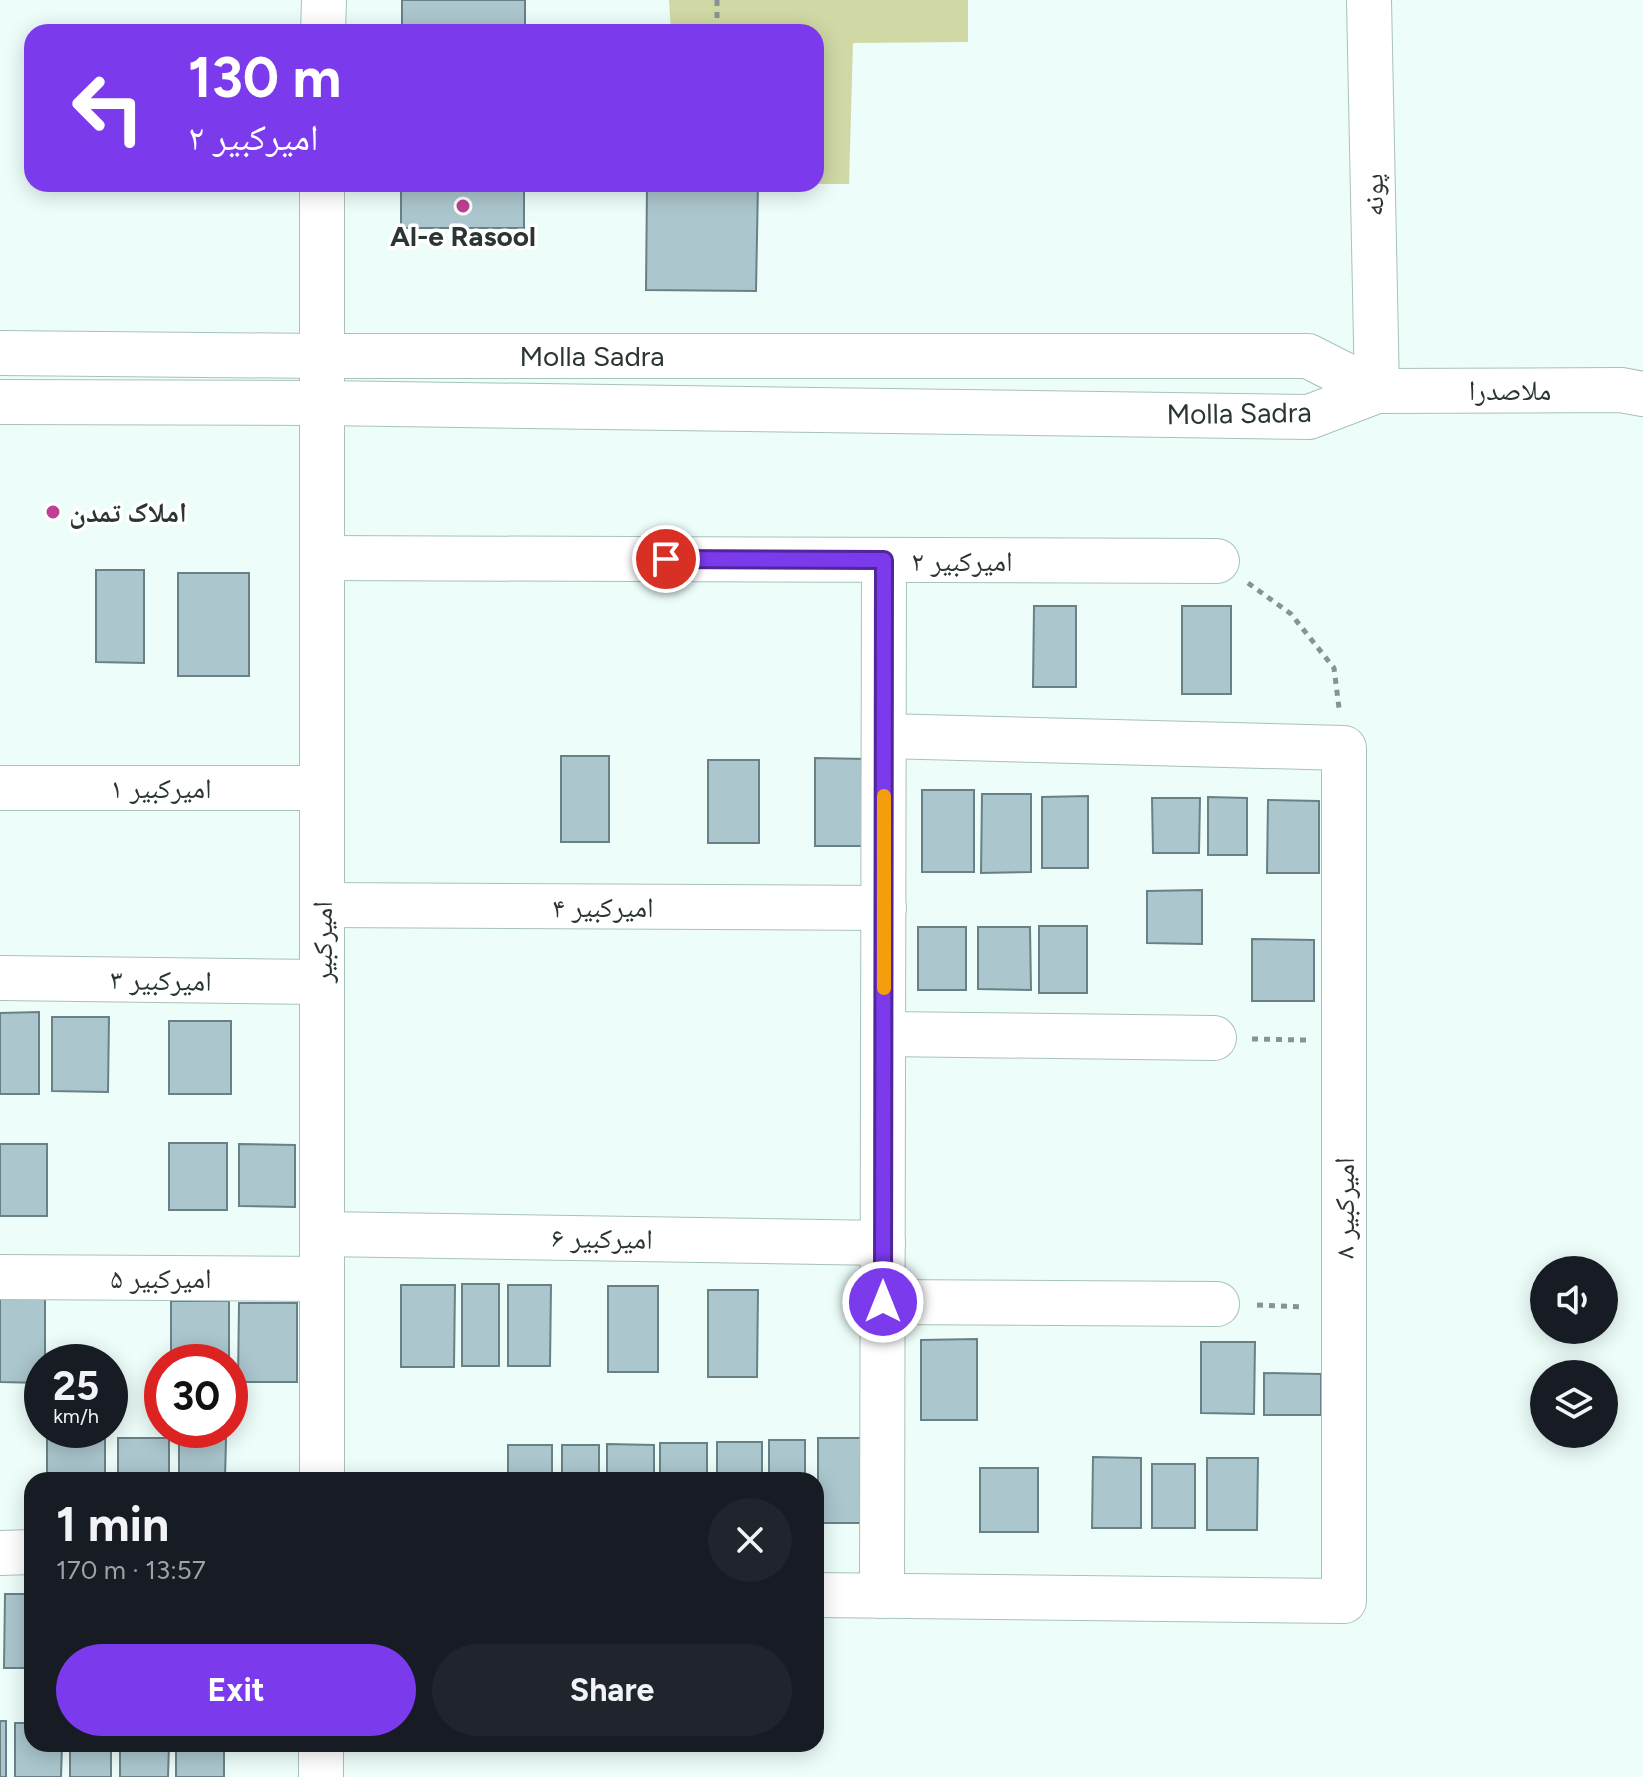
<!DOCTYPE html>
<meta charset="utf-8">
<style>
body{margin:0;font-family:Figtree,"Noto Naskh Arabic",sans-serif;background:#20242c;color:#f1f3f6;height:100vh;display:flex;flex-direction:column;font-size:30px;white-space:nowrap}
*{box-sizing:border-box;margin:0}
p{font-size:26px;color:#9ea1a6}
.icon{flex:none;width:44px;height:44px;fill:none;stroke:currentColor;stroke-width:2;stroke-linecap:round;stroke-linejoin:round}
.map{position:relative;flex:1;overflow:hidden}
.details{position:absolute;left:24px;top:1472px;width:800px;height:280px;display:flex;flex-direction:column;background:#171b24;border-radius:24px;box-shadow:0 4px 20px #0003}
.details>*{flex:none}
.hud{position:absolute;left:24px;top:24px;width:800px;height:168px;border-radius:24px;box-shadow:0 4px 20px #0003;background:#7c3aed;color:#fff;overflow:hidden}
.fabs{position:absolute;left:1530px;top:1256px;display:grid;gap:16px}
.fabs a{display:grid;place-items:center;width:88px;height:88px;border-radius:50%;background:#171b24;box-shadow:0 4px 20px #0003;font-size:40px}
.speed{position:absolute;left:24px;top:1344px;display:flex;gap:16px;font-size:40px;font-weight:700;text-align:center}
.speed>*{display:grid;place-content:center;width:104px;height:104px;border-radius:50%;background:#171b24;box-shadow:0 4px 20px #0003;line-height:1}
.speed small{font-size:20px;font-weight:400}
.speed .limit{border:12px solid #d22;background:#fff;color:#111}
.pin{position:absolute;display:grid;place-items:center;width:68px;height:68px;color:#fff;margin:-34px;border:4px solid #fff;border-radius:50%;box-shadow:0 2px 8px #0007}
.me{position:absolute;width:88px;margin:-44px;rotate:0deg;stroke-linejoin:round;filter:drop-shadow(0 0 6px #0008)}
.turn{display:flex;align-items:center;gap:28px;height:168px;padding:0 32px;font-size:36px}
.turn .icon{width:104px;height:104px;stroke-width:2.5}
.turn b{display:block;font-size:56px;line-height:68px}
.round{display:grid;place-items:center;flex:none;width:84px;height:84px;border-radius:42px;background:#20242c}
.summary{display:flex;align-items:center;justify-content:space-between;height:136px;padding:0 32px}
h1{font-size:48px;font-weight:700;line-height:60px}
.action{display:flex;gap:16px;margin-top:auto;padding:16px 32px}
.action a{flex:1;height:92px;border-radius:48px;background:#7c3aed;color:#fff;font-size:32px;font-weight:700;line-height:92px;text-align:center}
.action a+a{background:#20242c;color:#f1f3f6}
.map>svg:first-child{display:block}
.green{fill:#d0d9a5}
.building{fill:#abc6cd;stroke:#678187;stroke-width:2}
.lines{fill:none;stroke-linecap:round;stroke-linejoin:round}
.minor-casing{stroke:#a6c2bc;stroke-width:46}
.path{stroke:#879592;stroke-width:5;stroke-dasharray:6 6;stroke-linecap:butt}
.minor{stroke:#fff;stroke-width:44}
.route-casing{stroke:#51269a;stroke-width:20}
.route{stroke:#7c3aed;stroke-width:14}
.slow{stroke:#f59e0b;stroke-width:14}
.poi-dot{fill:#bd4192;stroke:#fff;stroke-width:3}
.labels{text-anchor:middle;dominant-baseline:central;stroke-width:7;stroke-linejoin:round;paint-order:stroke}
.street-label{font-size:28px;fill:#2b3634;stroke:#fff}
.poi-label{font-size:28px;font-weight:bold;fill:#2b3634;stroke:#fff}
</style>
<div class="map">
<svg width="1643" height="1777" viewBox="0 0 1643 1777">
<rect width="100%" height="100%" fill="#edfefa"/>
<!-- green -->
<path class="green" d="M669 0H968V42L853 43 849 184H816V32H671Z"/>
<!-- building -->
<g class="building">
<rect x="402" y="0" width="123" height="32"/>
<rect x="401" y="184" width="123" height="44"/>
<path d="M647 184H758L756 291 646 290Z"/>
<path d="M96 570H144V663L96 662Z"/>
<rect x="178" y="573" width="71" height="103"/>
<path d="M1034 606H1076V687H1033Z"/>
<rect x="1182" y="606" width="49" height="88"/>
<rect x="561" y="756" width="48" height="86"/>
<path d="M815 758 867 759V846H815Z"/>
<rect x="708" y="760" width="51" height="83"/>
<rect x="922" y="790" width="52" height="82"/>
<path d="M982 794H1031V872L981 873Z"/>
<path d="M1088 796V868H1042V797Z"/>
<path d="M1208 797 1247 798V855H1208Z"/>
<path d="M1152 798H1200L1199 853H1153Z"/>
<path d="M1268 800 1319 801V873H1267Z"/>
<path d="M1202 890V944L1147 943V891Z"/>
<rect x="1039" y="926" width="48" height="67"/>
<rect x="918" y="927" width="48" height="63"/>
<path d="M978 927H1030L1031 990 978 989Z"/>
<path d="M1252 939 1314 940V1001H1252Z"/>
<path d="M39 1012V1094H0V1013Z"/>
<path d="M52 1017H109L108 1092 52 1091Z"/>
<rect x="169" y="1021" width="62" height="73"/>
<rect x="169" y="1143" width="58" height="67"/>
<rect x="0" y="1144" width="47" height="72"/>
<path d="M239 1144 295 1145V1207L239 1206Z"/>
<rect x="462" y="1284" width="37" height="82"/>
<path d="M401 1285H455L454 1367H401Z"/>
<path d="M508 1285H551L550 1366H508Z"/>
<rect x="608" y="1286" width="50" height="86"/>
<path d="M708 1290H758L757 1377H708Z"/>
<path d="M0 1299H45V1362H42V1383L0 1382Z"/>
<rect x="171" y="1301" width="58" height="61"/>
<path d="M239 1303H297V1382H238Z"/>
<path d="M977 1339V1420H921V1340Z"/>
<path d="M1201 1342H1255L1254 1414 1201 1413Z"/>
<path d="M1264 1373 1321 1374V1415H1264Z"/>
<rect x="47" y="1435" width="58" height="45"/>
<rect x="118" y="1438" width="51" height="42"/>
<path d="M818 1438H868L867 1523H818Z"/>
<path d="M179 1439H226L225 1480H179Z"/>
<rect x="769" y="1440" width="36" height="40"/>
<rect x="717" y="1442" width="45" height="38"/>
<rect x="660" y="1443" width="47" height="37"/>
<path d="M607 1444 654 1445V1480H607Z"/>
<rect x="508" y="1445" width="44" height="35"/>
<rect x="562" y="1445" width="37" height="35"/>
<path d="M1093 1457 1141 1458V1528H1092Z"/>
<path d="M1207 1458H1258L1257 1530H1207Z"/>
<rect x="1152" y="1464" width="43" height="64"/>
<rect x="980" y="1468" width="58" height="64"/>
<path d="M5 1594H32V1668H4Z"/>
<rect x="0" y="1721" width="6" height="56"/>
<path d="M15 1723H32V1744H62L61 1777H15Z"/>
<rect x="70" y="1744" width="41" height="33"/>
<path d="M120 1744H169L168 1777H120Z"/>
<rect x="176" y="1744" width="48" height="33"/>
</g>
<g class="lines">
<defs>
<g id="minor">
<path d="M1369 0 1377 391 1621 390 1643 394"/>
<path d="M323 32 324 0"/>
<path id="s1" d="M0 353 321 356H1308L1377 391 1309 417 323 403 0 402"/>
<path d="M322 558 1217 561"/>
<path d="M0 788H322"/>
<path d="M322 905 884 908"/>
<path d="M0 978 322 982"/>
<path d="M884 1034 1214 1038"/>
<path d="M322 1234 883 1243"/>
<path d="M0 1277 322 1279"/>
<path d="M883 1302 1217 1304"/>
<path d="M322 1480V184"/>
<path d="M0 1553 32 1552"/>
<path d="M816 1595 1344 1601V748L884 736"/>
<path d="M882 1596 884 560"/>
<path d="M321 1777V1744"/>
</g>
</defs>
<!-- minor casing -->
<use href="#minor" class="minor-casing"/>
<!-- path -->
<g class="path">
<path d="M717 0V32"/>
<path d="M1248 583 1291 614 1334 668 1339 708"/>
<path d="M1252 1039 1306 1040"/>
<path d="M1257 1305 1303 1307"/>
</g>
<!-- minor -->
<use href="#minor" class="minor"/>
</g>
<g class="lines">
<defs>
<path id="route" d="M666 559 884 560 883 1302"/>
</defs>
<!-- route casing -->
<use href="#route" class="route-casing"/>
<!-- route -->
<use href="#route" class="route"/>
<!-- slow -->
<path class="slow" d="M884 988V796"/>
</g>
<!-- markers -->
<g class="poi-dot">
<circle cx="463" cy="206" r="8"/>
<circle cx="53" cy="512" r="8"/>
</g>
<g class="labels">
<!-- street labels -->
<g class="street-label">
<text transform="translate(1373 195) rotate(-91)">پونه</text>
<text stroke="none"><textPath href="#s1" startOffset="592">Molla Sadra</textPath></text>
<text x="1510" y="390">ملاصدرا</text>
<text transform="translate(1239 413) rotate(-1)">Molla Sadra</text>
<text x="962" y="561">امیرکبیر ۲</text>
<text x="161" y="788">امیرکبیر ۱</text>
<text x="603" y="907">امیرکبیر ۴</text>
<text transform="translate(322 942) rotate(-90)">امیرکبیر</text>
<text transform="translate(161 980) rotate(1)">امیرکبیر ۳</text>
<text transform="translate(1344 1208) rotate(-90)">امیرکبیر ۸</text>
<text transform="translate(602 1238) rotate(1)">امیرکبیر ۶</text>
<text x="161" y="1278">امیرکبیر ۵</text>
</g>
<!-- poi labels -->
<g class="poi-label">
<text x="463" y="236">Al-e Rasool</text>
<text x="69" y="512" text-anchor="start">املاک تمدن</text>
</g>
</g>
</svg>
<div class="fabs">
<a><svg class="icon" aria-label="sound" viewBox="0 0 24 24"><path d="M4 9h4l5-4v14l-5-4H4zM17 9q2 3 0 6"/></svg></a>
<a><svg class="icon" aria-label="layers" viewBox="0 0 24 24"><path d="M12 4l9 5-9 5-9-5zM3 14l9 5 9-5"/></svg></a>
</div>
<div class="speed"><div>25<small>km/h</small></div><div class="limit">30</div></div>
<div class="pin" style="left:666px;top:559px;background:#d93025"><svg class="icon" aria-label="arrive" viewBox="0 0 24 24"><path d="M6 21V4h12l-3 4 3 4H6"/></svg></div>
<svg class="me" style="left:883px;top:1302px" viewBox="-20 -20 40 40"><circle r="17" fill="#7c3aed" stroke="#fff" stroke-width="3"/><path d="M0-11L8 9 0 5-8 9z" fill="#fff"/></svg>
<div class="hud">
<div class="turn"><svg class="icon" aria-label="left" viewBox="0 0 24 24"><path d="M17 20v-9H6M10 6l-5 5 5 5"/></svg><div><b>130 m</b>امیرکبیر ۲</div></div>
</div>
<section class="details">
<div class="summary"><div><h1>1 min</h1><p>170 m · 13:57</p></div><a class="round"><svg class="icon" aria-label="close" viewBox="0 0 24 24"><path d="M6 6l12 12M18 6L6 18"/></svg></a></div>
<div class="action"><a>Exit</a><a>Share</a></div>
</section>
</div>
